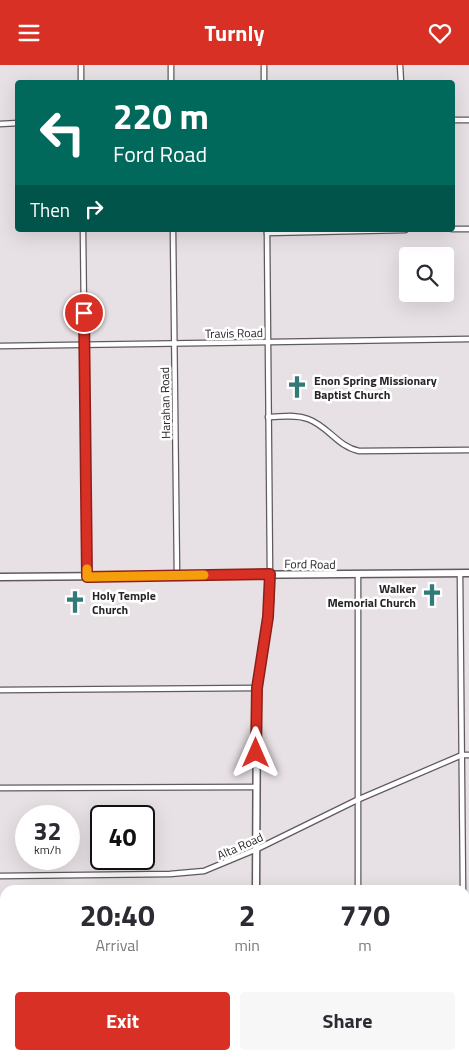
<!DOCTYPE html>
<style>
body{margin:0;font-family:"Titillium Web",sans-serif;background:#f7f7f7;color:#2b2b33;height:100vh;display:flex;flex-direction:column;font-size:19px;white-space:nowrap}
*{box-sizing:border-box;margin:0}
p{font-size:16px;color:#7c7c81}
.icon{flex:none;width:28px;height:28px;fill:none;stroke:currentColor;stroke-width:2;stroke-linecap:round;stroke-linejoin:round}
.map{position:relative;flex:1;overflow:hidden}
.details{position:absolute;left:0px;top:820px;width:470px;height:175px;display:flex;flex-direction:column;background:#fff;border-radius:15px 15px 0 0;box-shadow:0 5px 20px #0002}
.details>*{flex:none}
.guide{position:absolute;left:15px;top:15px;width:440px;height:152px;border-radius:5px;box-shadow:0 5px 20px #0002;background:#00695c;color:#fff;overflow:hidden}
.controls{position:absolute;left:399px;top:182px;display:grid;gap:10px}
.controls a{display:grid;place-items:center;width:55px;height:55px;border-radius:5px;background:#fff;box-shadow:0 5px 20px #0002;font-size:25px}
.speed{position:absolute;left:15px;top:740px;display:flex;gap:10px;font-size:25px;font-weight:700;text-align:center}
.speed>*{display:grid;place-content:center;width:65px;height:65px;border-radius:50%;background:#fff;box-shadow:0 5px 20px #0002;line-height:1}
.speed small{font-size:12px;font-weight:400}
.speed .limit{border:2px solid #111;border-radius:8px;background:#fff;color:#111}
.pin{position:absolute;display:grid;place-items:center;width:42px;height:42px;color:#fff;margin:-21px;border:2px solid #fff;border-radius:50%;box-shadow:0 1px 5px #0007}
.me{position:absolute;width:55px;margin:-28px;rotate:0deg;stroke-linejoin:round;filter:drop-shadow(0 0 4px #0008)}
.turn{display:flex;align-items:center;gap:18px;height:105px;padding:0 15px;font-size:22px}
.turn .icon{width:65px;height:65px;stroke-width:2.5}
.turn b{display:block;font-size:35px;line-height:42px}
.then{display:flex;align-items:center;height:48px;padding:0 15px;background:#0003;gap:10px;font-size:19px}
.eta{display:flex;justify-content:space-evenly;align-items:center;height:85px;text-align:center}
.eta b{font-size:30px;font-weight:700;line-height:35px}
.cta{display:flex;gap:10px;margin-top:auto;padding:10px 15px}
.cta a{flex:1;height:58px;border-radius:5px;background:#d93025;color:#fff;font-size:20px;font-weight:700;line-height:58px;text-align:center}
.cta a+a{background:#f7f7f7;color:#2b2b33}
header{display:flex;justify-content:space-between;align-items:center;height:65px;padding:0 15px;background:#d93025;color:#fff;font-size:22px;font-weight:700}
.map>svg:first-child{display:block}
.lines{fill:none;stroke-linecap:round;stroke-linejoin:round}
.street-casing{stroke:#605a5e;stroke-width:7}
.secondary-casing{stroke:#605a5e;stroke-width:9}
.street{stroke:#fff;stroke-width:4.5}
.secondary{stroke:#fff;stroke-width:6}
.route-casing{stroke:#8d1f18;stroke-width:12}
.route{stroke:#d93025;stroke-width:9}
.slow{stroke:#f59e0b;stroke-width:9}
.labels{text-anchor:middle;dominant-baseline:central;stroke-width:5;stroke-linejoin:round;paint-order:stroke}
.street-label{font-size:12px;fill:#272526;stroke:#fff}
.poi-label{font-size:12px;font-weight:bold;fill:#272526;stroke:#fff;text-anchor:start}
</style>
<header><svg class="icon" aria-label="menu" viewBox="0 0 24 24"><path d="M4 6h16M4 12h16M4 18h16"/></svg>Turnly<svg class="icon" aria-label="heart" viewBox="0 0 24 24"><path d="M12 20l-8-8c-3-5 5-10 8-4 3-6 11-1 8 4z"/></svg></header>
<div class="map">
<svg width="469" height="995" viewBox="0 0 469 995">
<rect width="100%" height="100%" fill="#e7e0e5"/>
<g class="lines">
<defs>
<g id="street">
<path d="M81 0V18"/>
<path d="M171 0V18"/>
<path d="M264 0V18"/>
<path d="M400 0 401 18"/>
<path d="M452 55H469"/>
<path d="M0 59 18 58"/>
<path d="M452 164H469"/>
<path d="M83 165 87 511"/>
<path d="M173 165 177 511"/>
<path d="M267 165 270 509"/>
<path d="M267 168 405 165"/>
<path d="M0 281 469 274"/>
<path d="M268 352C281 352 296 349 308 354 328 361 338 382 359 386L469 385"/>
<path d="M460 509 463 825"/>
<path d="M358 510V825"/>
<path d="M0 625 257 623"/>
<path d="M0 723 256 722"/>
<path d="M0 811 170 809 204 806 257 784 357 735 462 690H469"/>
<path d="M124 995 128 990"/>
<path d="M352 995 354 990"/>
<path d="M448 995 450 990"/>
</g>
<g id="secondary">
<path d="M0 512 469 508"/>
<path d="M256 825 257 630 270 536V509"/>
<path d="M0 899H5"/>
<path d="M256 990V995"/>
<path d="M271 990 308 995"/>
</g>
</defs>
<!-- street casing -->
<use href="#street" class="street-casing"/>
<!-- secondary casing -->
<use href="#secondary" class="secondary-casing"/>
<!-- street -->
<use href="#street" class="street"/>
<!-- secondary -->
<use href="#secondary" class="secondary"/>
</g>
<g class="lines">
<defs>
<path id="route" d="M84 248 87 512 270 509 268 552 257 623 256 688"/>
</defs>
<!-- route casing -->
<use href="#route" class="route-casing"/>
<!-- route -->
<use href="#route" class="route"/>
<!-- slow -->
<path class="slow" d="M87 504V512L204 510"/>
</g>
<!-- icons -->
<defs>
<symbol id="church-bare" viewBox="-9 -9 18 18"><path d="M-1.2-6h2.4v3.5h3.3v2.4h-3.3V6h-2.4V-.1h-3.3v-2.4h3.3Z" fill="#317a78" stroke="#fff" stroke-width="2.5" paint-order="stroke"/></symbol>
</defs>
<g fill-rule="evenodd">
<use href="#church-bare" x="281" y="306" width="32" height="32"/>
<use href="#church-bare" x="416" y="514" width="32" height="32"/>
<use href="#church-bare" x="59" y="521" width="32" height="32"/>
</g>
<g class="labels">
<!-- street labels -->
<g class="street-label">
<text transform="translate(234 268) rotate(-1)">Travis Road</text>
<text transform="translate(165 338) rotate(-91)">Harahan Road</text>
<text transform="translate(310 499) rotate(1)">Ford Road</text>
<text transform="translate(240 781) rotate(-24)">Alta Road</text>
</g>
<!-- poi labels -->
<g class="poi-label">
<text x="314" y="315">Enon Spring Missionary<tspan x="314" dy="14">Baptist Church</tspan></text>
<text x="416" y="523" text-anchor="end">Walker<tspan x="416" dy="14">Memorial Church</tspan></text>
<text x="92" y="530">Holy Temple<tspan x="92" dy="14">Church</tspan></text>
</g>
</g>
</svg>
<div class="controls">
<a><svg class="icon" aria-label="search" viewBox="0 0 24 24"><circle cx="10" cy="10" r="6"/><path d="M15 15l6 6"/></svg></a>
</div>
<div class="speed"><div>32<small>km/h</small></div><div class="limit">40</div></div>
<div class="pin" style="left:84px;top:248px;background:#d93025"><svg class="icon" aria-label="arrive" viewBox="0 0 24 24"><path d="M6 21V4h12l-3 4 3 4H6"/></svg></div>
<svg class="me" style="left:256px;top:688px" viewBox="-20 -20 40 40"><path d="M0-17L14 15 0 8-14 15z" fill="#d93025" stroke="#fff" stroke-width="4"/></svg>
<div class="guide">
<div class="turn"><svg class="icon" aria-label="left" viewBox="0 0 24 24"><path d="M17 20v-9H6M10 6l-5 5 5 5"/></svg><div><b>220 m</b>Ford Road</div></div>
<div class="then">Then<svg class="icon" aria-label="right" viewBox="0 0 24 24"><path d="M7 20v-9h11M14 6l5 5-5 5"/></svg></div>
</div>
<section class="details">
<div class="eta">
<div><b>20:40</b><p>Arrival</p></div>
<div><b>2</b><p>min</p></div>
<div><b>770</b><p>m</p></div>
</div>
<div class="cta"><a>Exit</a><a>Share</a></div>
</section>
</div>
